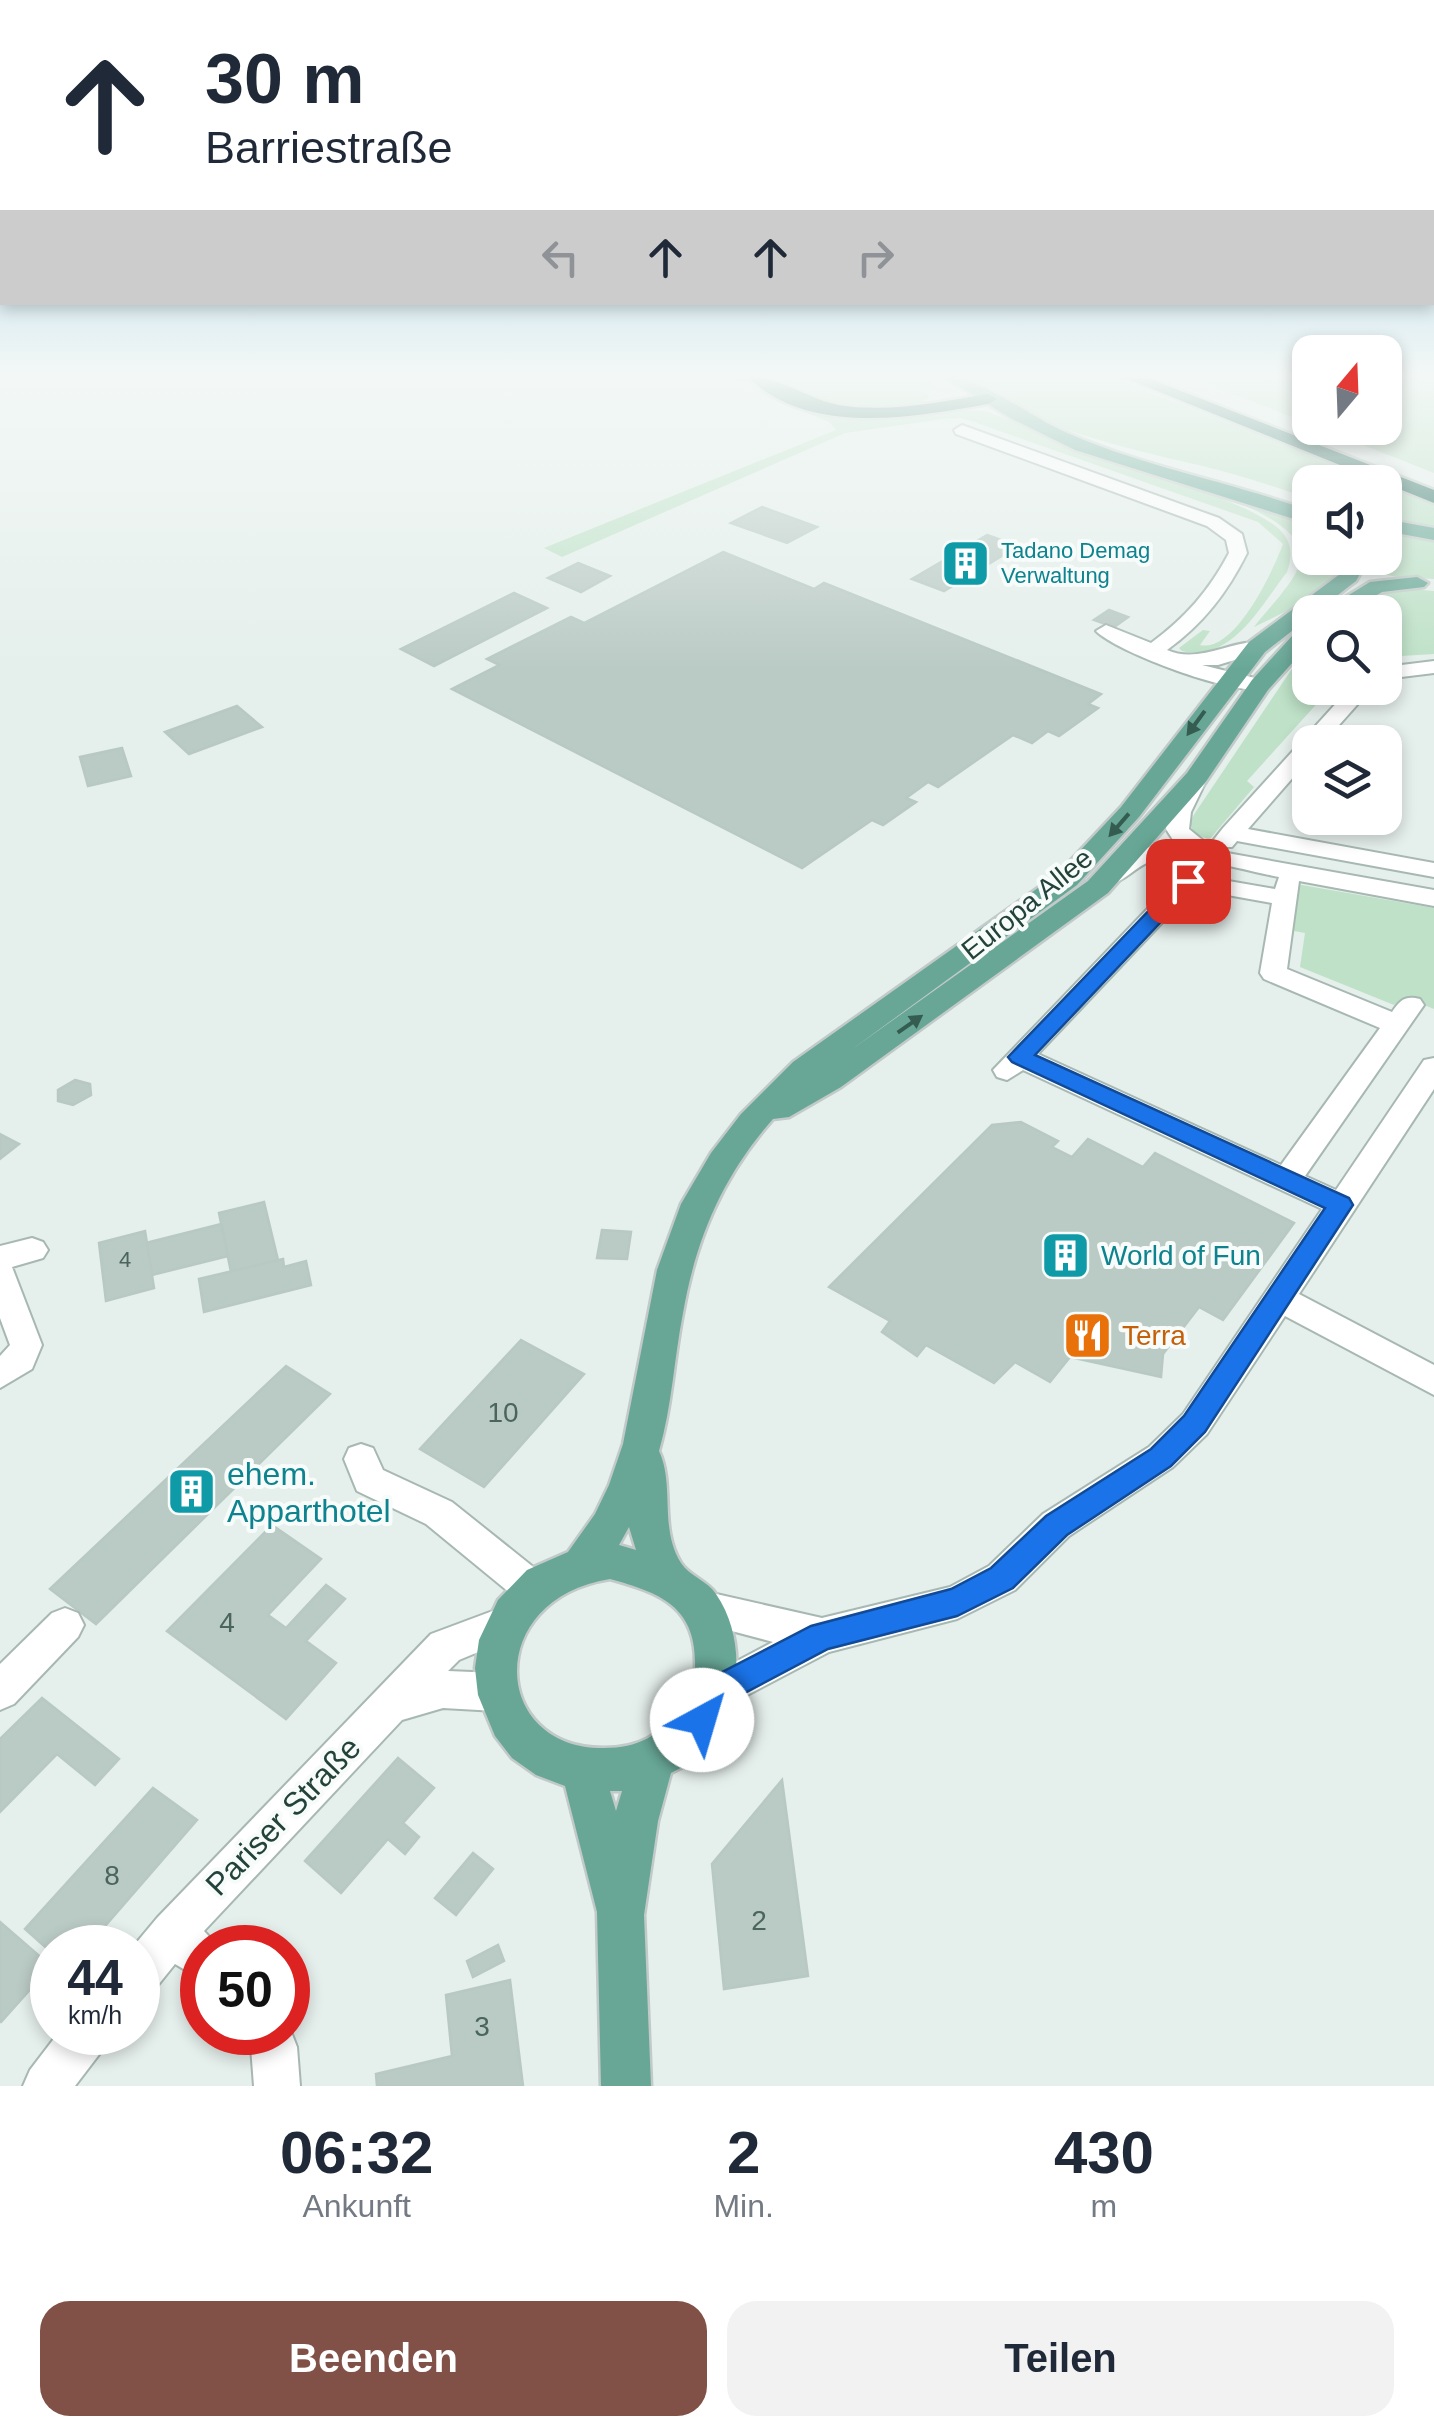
<!DOCTYPE html>
<html lang="de">
<meta charset="utf-8">
<style>
body{margin:0;font-family:Helvetica,sans-serif;background:#f2f2f3;color:#1f2937;height:100vh;display:flex;flex-direction:column;font-size:38px;white-space:nowrap}
*{box-sizing:border-box;margin:0}
p{font-size:32px;color:#747a83}
.icon{flex:none;width:55px;height:55px;fill:none;stroke:currentColor;stroke-width:2;stroke-linecap:round;stroke-linejoin:round}
.map{position:relative;height:2086px;overflow:hidden}
.details{display:flex;flex-direction:column;background:#fff;flex:1}
.details>*{flex:none}
.banner{position:absolute;left:0px;top:0px;width:1435px;height:305px;box-shadow:0 5px 15px #0003;background:#fff;color:#1f2937;overflow:hidden}
.needle{width:65px;rotate:19deg}
.buttons{position:absolute;left:1292px;top:335px;display:grid;gap:20px}
.buttons a{display:grid;place-items:center;width:110px;height:110px;border-radius:20px;background:#fff;box-shadow:0 5px 15px #0003;font-size:50px}
.speed{position:absolute;left:30px;top:1925px;display:flex;gap:20px;font-size:50px;font-weight:700;text-align:center}
.speed>*{display:grid;place-content:center;width:130px;height:130px;border-radius:50%;background:#fff;box-shadow:0 5px 15px #0003;line-height:1}
.speed small{font-size:25px;font-weight:400}
.speed .limit{border:15px solid #d22;background:#fff;color:#111}
.pin{position:absolute;display:grid;place-items:center;width:85px;height:85px;color:#fff;margin:-42px;border-radius:20px;box-shadow:0 5px 15px #0006}
.me{position:absolute;width:110px;margin:-55px;rotate:39deg;stroke-linejoin:round;filter:drop-shadow(0 0 8px #0008)}
.turn{display:flex;align-items:center;gap:35px;height:210px;padding:0 40px;font-size:45px}
.turn .icon{width:130px;height:130px;stroke-width:2.5}
.turn b{display:block;font-size:70px;line-height:85px}
.lanes{display:flex;align-items:center;height:95px;padding:0 40px;background:#0003;justify-content:center;gap:50px;direction:ltr}
.lanes .off{opacity:.35}
.eta{display:flex;justify-content:space-evenly;align-items:center;height:170px;text-align:center}
.eta b{font-size:60px;font-weight:700;line-height:70px}
.primary-button{display:flex;gap:20px;margin-top:auto;padding:20px 40px}
.primary-button a{flex:1;height:115px;border-radius:30px;background:#815047;color:#fff;font-size:40px;font-weight:700;line-height:115px;text-align:center}
.primary-button a+a{background:#f2f2f3;color:#1f2937}
.map>svg:first-child{display:block}
.green{fill:#bee1c7}
.building{fill:#bacac4;stroke:#b7c9c2;stroke-width:2.5}
.lines{fill:none;stroke-linecap:round;stroke-linejoin:round}
.minor-casing{stroke:#a7b8b2;stroke-width:4}
.major-casing{stroke:#c1cac8;stroke-width:5}
.highway-casing{stroke:#c1cac8;stroke-width:5}
.minor{fill:#fff;fill-rule:evenodd}
.major{fill:#68a796;fill-rule:evenodd}
.highway{fill:#2d7162;fill-rule:evenodd}
.oneway{fill:#345c51}
.route{fill:#1a73e8;stroke:#114b97;stroke-width:2.5}
.labels{text-anchor:middle;dominant-baseline:central;stroke-width:8;stroke-linejoin:round;paint-order:stroke}
.far-culture-label{font-size:22px;fill:#0d838f;stroke:#f7fbf9;text-anchor:start}
.number-label{font-size:22px;fill:#49655c}
.street-label{font-size:28px;fill:#23433a;stroke:#f7fbf9}
.culture-label{font-size:28px;fill:#0d838f;stroke:#f7fbf9;text-anchor:start}
.food-label{font-size:28px;fill:#c56008;stroke:#f7fbf9;text-anchor:start}
.near-number-label{font-size:28px;fill:#49655c}
.near-culture-label{font-size:32px;fill:#0d838f;stroke:#f7fbf9;text-anchor:start}
.near-street-label{font-size:32px;fill:#23433a;stroke:#f7fbf9}
</style>
<div class="map">
<svg width="1434" height="2086" viewBox="0 0 1434 2086">
<rect width="100%" height="100%" fill="#e5efeb"/>
<!-- green -->
<g class="green">
<path d="M735 378C761 378 787 401 812 411 856 427 906 415 951 408 962 414 975 408 988 412 1024 424 1058 445 1094 458 1147 478 1229 493 1274 525 1291 537 1294 553 1287 572 1261 605 1232 663 1182 651L1179 648 1203 630 1210 631 1200 645C1235 653 1273 571 1283 544L1258 522 977 423 961 418 943 419 845 433 562 557 544 548 836 430 829 422 763 395Z"/>
<path d="M767 378H930L934 388 926 392 930 398C879 423 812 406 767 378Z"/>
<path d="M971 378H1114L1380 482H1310V499C1274 486 1236 474 1199 465 1150 454 997 419 971 378Z"/>
<path d="M1191 378H1310V424Z"/>
<path d="M1385 378H1434V473L1320 428H1385Z"/>
<path d="M1134 468 1310 522V558H1341L1340 571 1289 610 1254 627C1268 608 1293 585 1300 563 1315 514 1167 479 1134 468Z"/>
<path d="M1385 484 1434 504V528L1385 519Z"/>
<path d="M1395 532 1434 539V579C1413 578 1375 581 1368 558H1385V533Z"/>
<path d="M1400 588 1434 591V654L1385 657V612H1346L1381 591Z"/>
<path d="M1310 642V688H1331L1247 781 1254 787 1209 840 1193 832 1190 822 1195 813Z"/>
<path d="M1296 884 1434 908V1009L1405 997 1394 1005 1300 967 1305 933 1289 930Z"/>
</g>
<!-- building -->
<g class="building">
<path d="M762 507 817 527 787 543 731 523Z"/>
<path d="M987 535 1018 546 944 591 912 579Z"/>
<path d="M723 552 814 589 824 583 1101 694 1088 704 1098 708 1059 736 1048 731 1032 743 1013 735 938 787 928 782 906 798 916 802 883 825 872 820 802 868 452 689 499 665 487 659 571 617 584 623Z"/>
<path d="M578 563 610 576 581 592 548 578Z"/>
<path d="M514 593 547 608 434 666 401 649Z"/>
<path d="M1109 610 1128 617 1114 627 1094 620Z"/>
<path d="M237 706 262 727 189 754 165 732Z"/>
<path d="M122 748 131 776 88 786 80 757Z"/>
<path d="M75 1080 90 1084 91 1095 73 1105 58 1101V1090Z"/>
<path d="M1021 1122 1058 1141 1052 1147 1072 1157 1088 1139 1143 1167 1155 1153 1294 1223 1223 1320 1199 1307 1163 1354 1161 1377 1070 1357 1050 1382 1015 1362 994 1383 926 1345 917 1356 882 1332 890 1321 829 1287 992 1125Z"/>
<path d="M0 1134 19 1144 0 1159Z"/>
<path d="M264 1202 278 1260 231 1272 219 1213Z"/>
<path d="M221 1224 228 1256 152 1275 146 1243Z"/>
<path d="M602 1230 631 1232 627 1259 597 1258Z"/>
<path d="M145 1231 154 1288 106 1301 99 1243Z"/>
<path d="M283 1259 284 1267 306 1261 311 1285 204 1312 199 1279Z"/>
<path d="M521 1340 584 1374 484 1487 420 1449Z"/>
<path d="M286 1366 330 1394 96 1624 50 1589Z"/>
<path d="M272 1525 321 1559 268 1615 286 1628 326 1585 345 1599 306 1641 336 1663 286 1719 167 1631Z"/>
<path d="M42 1698 119 1759 95 1785 57 1754 0 1812V1739Z"/>
<path d="M398 1758 434 1788 403 1823 419 1837 405 1854 388 1839 341 1893 305 1861Z"/>
<path d="M782 1780 808 1976 724 1989 712 1864Z"/>
<path d="M153 1788 197 1820 86 1948H52V1953L25 1929Z"/>
<path d="M473 1853 493 1869 456 1915 435 1898Z"/>
<path d="M0 1922 51 1966 1 2022H0Z"/>
<path d="M498 1945 504 1961 473 1977 467 1961Z"/>
<path d="M510 1980 523 2086H377L376 2074 452 2056 446 1995Z"/>
</g>
<g class="lines">
<defs>
<g id="minor">
<path d="M962 425 1219 518 1242 534 1247 553C1227 593 1203 624 1167 650 1200 665 1235 637 1264 643V651L1218 665H1202L1267 681 1271 685 1267 689C1237 697 1118 653 1096 631L1106 625 1151 643C1185 618 1209 591 1229 553L1226 540 1207 526 956 434 954 430Z"/>
<path d="M1434 661V673L1385 679V667Z"/>
<path d="M1350 688H1372L1324 742H1310V758L1248 829 1434 863V877L1237 841 1232 847H1216L1212 842 1223 828Z"/>
<path d="M1196 772 1207 779 1191 812 1189 829 1216 851 1434 890V906L1299 881 1287 969 1392 1012C1400 1000 1405 995 1420 999L1424 1005 1305 1176 1336 1190 1424 1060 1434 1058V1089L1299 1294 1434 1365V1395L1285 1316 1207 1434 1173 1467 1069 1536 1015 1590 957 1619 829 1652 715 1712 701 1706 695 1693 701 1680 773 1642 690 1620 684 1608 690 1596 703 1591 822 1618 950 1587 989 1566 1043 1514 1149 1447 1183 1414 1322 1209 1023 1070 1007 1080 997 1077 993 1070 1179 876 1188 874 1275 889 1279 877C1246 871 1183 851 1152 861 1137 865 1127 880 1111 884L1099 877 1133 850 1175 843 1166 829 1168 812 1188 774ZM1194 889 1272 903 1260 973 1264 979 1380 1028 1281 1165 1038 1054Z"/>
<path d="M32 1238 43 1242 48 1250 43 1258 12 1267 42 1345 32 1369 0 1388V1356L10 1345 0 1318V1246Z"/>
<path d="M361 1444 373 1448 383 1470 452 1502 547 1578 553 1590 547 1602 534 1607 521 1602 426 1524 357 1491 344 1459 349 1448Z"/>
<path d="M506 1606 519 1611 525 1623 519 1635 459 1660 448 1671 496 1673 510 1679 516 1692 510 1705 496 1711 443 1708 402 1720 204 1931 220 1948H202V1980L175 1964 154 1990 138 1996V1948H132L157 1918 431 1634Z"/>
<path d="M65 1608 78 1613 84 1625 78 1637 14 1704 0 1710V1664L52 1613Z"/>
<path d="M288 2024 297 2047 300 2086H254L251 2047 246 2032H288Z"/>
<path d="M59 2032H110L104 2048 75 2086H23L30 2070Z"/>
</g>
<g id="major">
<path d="M946 378C979 376 1030 416 1063 431 1142 467 1229 481 1310 511V524L1075 450 1010 418Z"/>
<path d="M1385 519 1434 528V540L1385 531Z"/>
<path d="M1355 559 1365 565 1356 581 1316 612H1310V617L1265 652 1139 817 1077 885 851 1050 1088 881 1187 773 1252 680 1302 625 1310 623V643L1268 690 1205 783 1108 893 841 1087 789 1117 773 1119C723 1176 696 1238 683 1313 674 1359 672 1406 659 1451 675 1485 659 1529 681 1563 689 1576 708 1581 716 1594 755 1651 737 1743 671 1773L658 1821 644 1915 651 2086H601L597 1912 565 1786 536 1775 512 1758 495 1736 478 1695 475 1668 479 1640 498 1600 527 1570 568 1552 595 1514 609 1485 623 1444 657 1270 681 1204 711 1153 741 1114 793 1062 1059 873 1121 807 1249 642 1340 574 1348 561ZM629 1527 636 1550 619 1545ZM610 1579C661 1593 697 1607 695 1667 695 1682 691 1697 681 1709 659 1736 638 1748 604 1748 491 1749 483 1599 610 1579ZM610 1791H622L616 1811Z"/>
<path d="M1417 577 1428 583 1424 587 1382 592 1347 612H1321L1370 582Z"/>
</g>
<g id="highway">
<path d="M749 378C780 376 807 399 839 405 888 413 939 402 988 394L997 399 988 404C915 417 809 437 749 378Z"/>
<path d="M1125 378H1148L1434 490V503Z"/>
</g>
</defs>
<!-- minor casing -->
<use href="#minor" class="minor-casing"/>
<!-- major casing -->
<use href="#major" class="major-casing"/>
<!-- highway casing -->
<use href="#highway" class="highway-casing"/>
<!-- minor -->
<use href="#minor" class="minor"/>
<!-- major -->
<use href="#major" class="major"/>
<!-- highway -->
<use href="#highway" class="highway"/>
</g>
<!-- one-way arrows -->
<defs><path id="oneway-solid" d="M-6-.8H1V-3.2L6.5 0L1 3.2V.8H-6Z" transform="scale(2.5)"/></defs>
<g class="oneway">
<use href="#oneway-solid" transform="translate(1196 723) rotate(126)"/>
<use href="#oneway-solid" transform="translate(1119 825) rotate(131)"/>
<use href="#oneway-solid" transform="translate(910 1024) rotate(-35)"/>
</g>
<!-- sky -->
<linearGradient id="sky" x2="0" y2="1"><stop stop-color="#83bde1"/><stop offset="0.56" stop-color="#f3f8f6"/><stop offset="1" stop-color="#f3f8f6" stop-opacity="0"/></linearGradient>
<rect width="1434" height="670" fill="url(#sky)"/>
<!-- route -->
<path class="route" d="M1188 875 1198 881 1195 886 1035 1055 1349 1198 1353 1205 1349 1211 1205 1432 1171 1466 1067 1535 1013 1588 957 1616 828 1649 726 1703 713 1731 702 1736 690 1731 685 1720 703 1682 811 1626 951 1589 991 1568 1046 1516 1151 1449 1184 1416 1325 1208 1012 1062 1008 1057 1181 877Z"/>
<!-- icons -->
<defs>
<symbol id="building-square" viewBox="-11 -11 22 22"><rect x="-9" y="-9" width="18" height="18" rx="4" fill="#0f9aa8" stroke="#f7fbf9"/><path d="M-4-6H4V6H1V3H-1V6H-4ZM-2.5-4.3h1.7v1.8h-1.7ZM.8-4.3h1.7v1.8H.8ZM-2.5-1h1.7V.8h-1.7ZM.8-1h1.7V.8H.8Z" fill="#fff"/></symbol>
<symbol id="restaurant-square" viewBox="-11 -11 22 22"><rect x="-9" y="-9" width="18" height="18" rx="4" fill="#e8710a" stroke="#f7fbf9"/><path d="M-5-6h1v4h1v-4h1v4h1v-4h1v5L-1.5 .5V6h-2V.5L-5-1ZM5-6V6H3V1.5H1.5Q1.5-4 5-6Z" fill="#fff"/></symbol>
</defs>
<g fill-rule="evenodd">
<use href="#building-square" x="938" y="536" width="55" height="55"/>
<use href="#building-square" x="1038" y="1228" width="55" height="55"/>
<use href="#restaurant-square" x="1060" y="1308" width="55" height="55"/>
<use href="#building-square" x="164" y="1464" width="55" height="55"/>
</g>
<g class="labels">
<!-- far-culture labels -->
<g class="far-culture-label">
<text x="1001" y="550">Tadano Demag<tspan x="1001" dy="25">Verwaltung</tspan></text>
</g>
<!-- number labels -->
<g class="number-label">
<text x="125" y="1259">4</text>
</g>
<!-- street labels -->
<g class="street-label">
<text transform="translate(1027 904) rotate(-39)">Europa Allee</text>
</g>
<!-- culture labels -->
<g class="culture-label">
<text x="1101" y="1255">World of Fun</text>
</g>
<!-- food labels -->
<g class="food-label">
<text x="1122" y="1335">Terra</text>
</g>
<!-- near-number labels -->
<g class="near-number-label">
<text x="503" y="1412">10</text>
<text x="227" y="1622">4</text>
<text x="112" y="1875">8</text>
<text x="759" y="1920">2</text>
<text x="482" y="2026">3</text>
</g>
<!-- near-culture labels -->
<g class="near-culture-label">
<text x="227" y="1474">ehem.<tspan x="227" dy="37">Apparthotel</tspan></text>
</g>
<!-- near-street labels -->
<g class="near-street-label">
<text transform="translate(283 1816) rotate(-46)">Pariser Straße</text>
</g>
</g>
</svg>
<div class="buttons">
<a><svg class="needle" viewBox="-14 -14 28 28"><path d="M0-13l5 13h-10z" fill="#e53935"/><path d="M0 13l5-13h-10z" fill="#747a83"/></svg></a>
<a><svg class="icon" aria-label="sound" viewBox="0 0 24 24"><path d="M4 9h4l5-4v14l-5-4H4zM17 9q2 3 0 6"/></svg></a>
<a><svg class="icon" aria-label="search" viewBox="0 0 24 24"><circle cx="10" cy="10" r="6"/><path d="M15 15l6 6"/></svg></a>
<a><svg class="icon" aria-label="layers" viewBox="0 0 24 24"><path d="M12 4l9 5-9 5-9-5zM3 14l9 5 9-5"/></svg></a>
</div>
<div class="speed"><div>44<small>km/h</small></div><div class="limit">50</div></div>
<div class="pin" style="left:1188px;top:881px;background:#d93025"><svg class="icon" aria-label="arrive" viewBox="0 0 24 24"><path d="M6 21V4h12l-3 4 3 4H6"/></svg></div>
<svg class="me" style="left:702px;top:1720px" viewBox="-20 -20 40 40"><circle r="19" fill="#fff"/><path d="M0-13L10 11 0 6-10 11z" fill="#1a73e8"/></svg>
<div class="banner">
<div class="turn"><svg class="icon" aria-label="ahead" viewBox="0 0 24 24"><path d="M12 20V5M6 11l6-6 6 6"/></svg><div><b>30 m</b>Barriestraße</div></div>
<div class="lanes"><svg class="icon off" aria-label="left" viewBox="0 0 24 24"><path d="M17 20v-9H6M10 6l-5 5 5 5"/></svg><svg class="icon" aria-label="ahead" viewBox="0 0 24 24"><path d="M12 20V5M6 11l6-6 6 6"/></svg><svg class="icon" aria-label="ahead" viewBox="0 0 24 24"><path d="M12 20V5M6 11l6-6 6 6"/></svg><svg class="icon off" aria-label="right" viewBox="0 0 24 24"><path d="M7 20v-9h11M14 6l5 5-5 5"/></svg></div>
</div>
</div>
<section class="details">
<div class="eta">
<div><b>06:32</b><p>Ankunft</p></div>
<div><b>2</b><p>Min.</p></div>
<div><b>430</b><p>m</p></div>
</div>
<div class="primary-button"><a>Beenden</a><a>Teilen</a></div>
</section>
